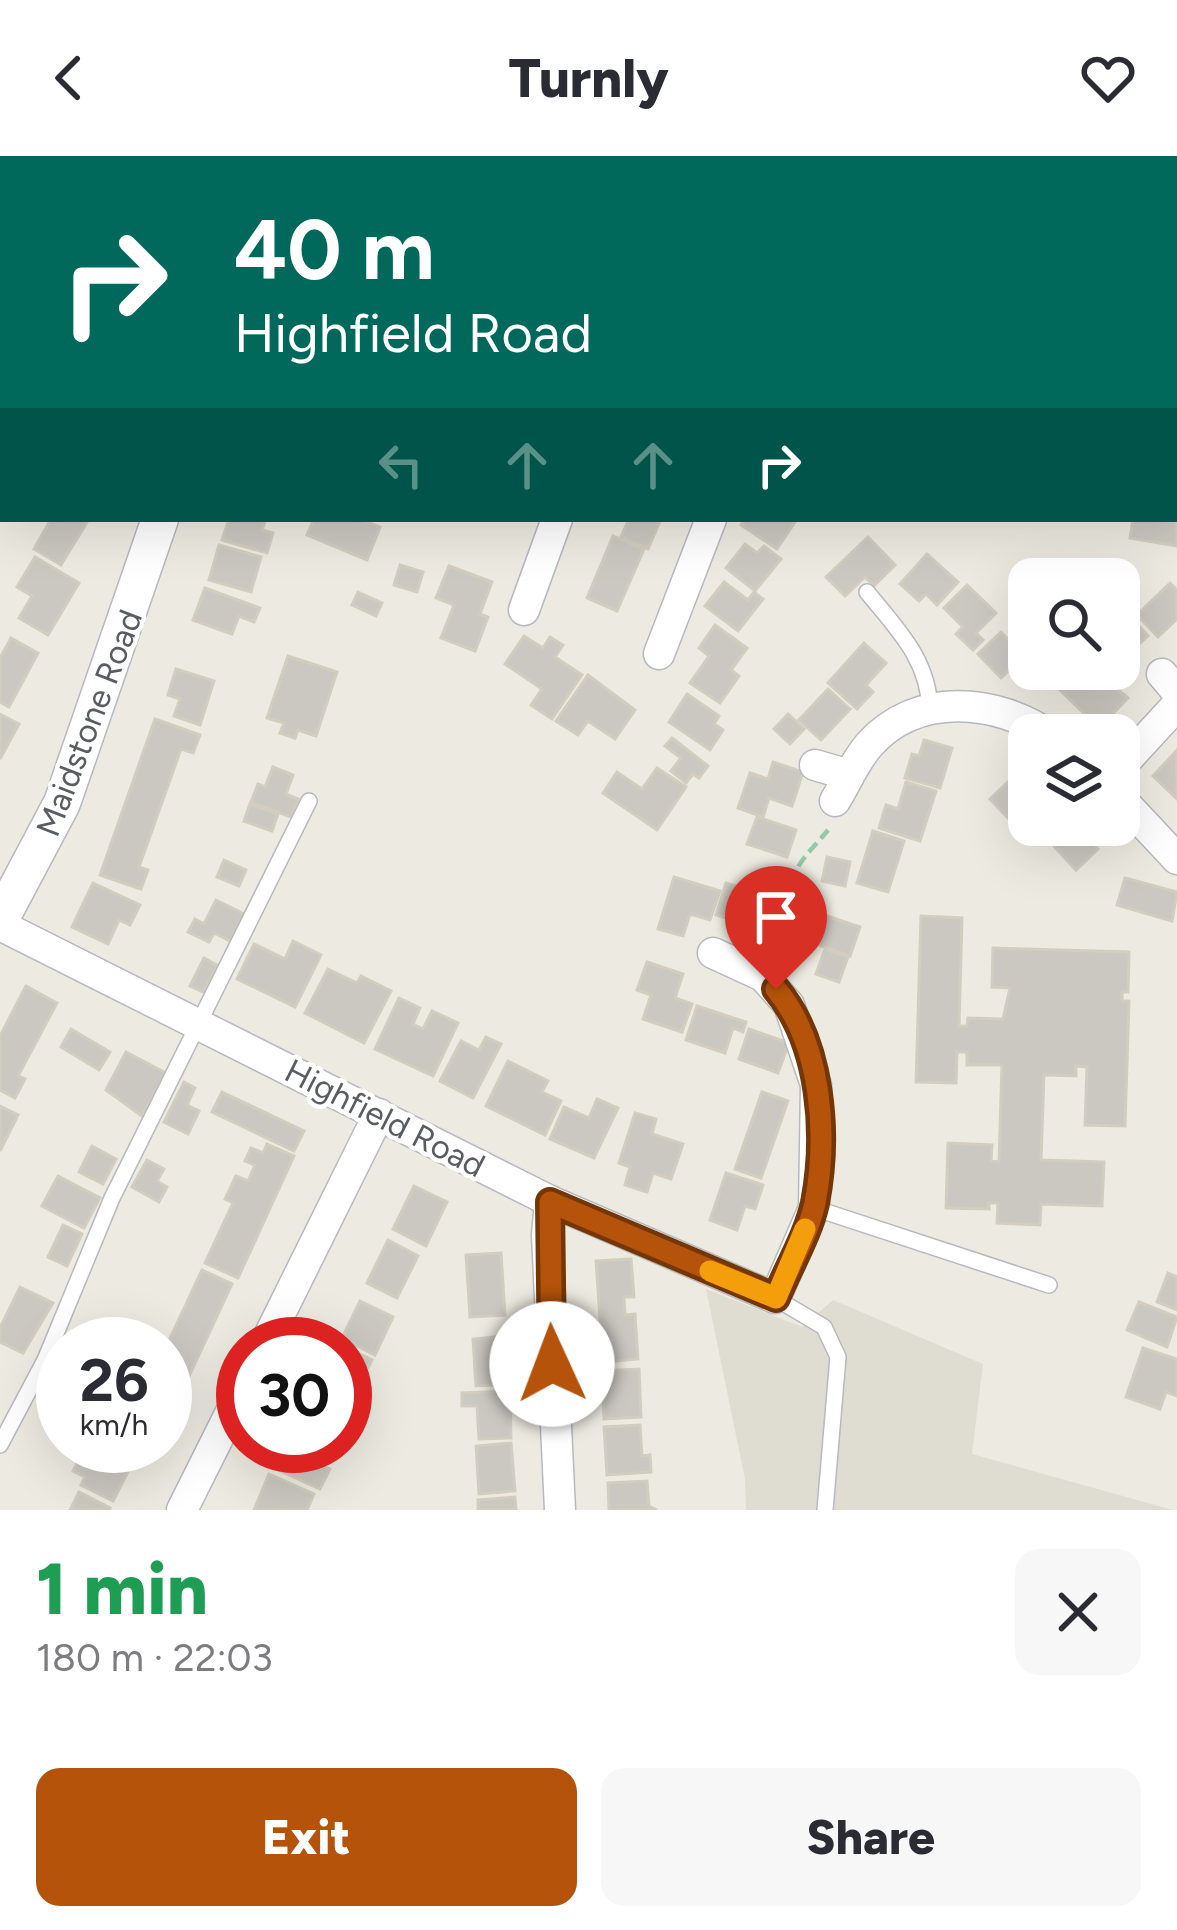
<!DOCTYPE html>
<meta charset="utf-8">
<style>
body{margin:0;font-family:Figtree,sans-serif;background:#f7f7f7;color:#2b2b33;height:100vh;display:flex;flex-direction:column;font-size:45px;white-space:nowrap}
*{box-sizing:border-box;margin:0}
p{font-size:39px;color:#7c7c81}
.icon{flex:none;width:66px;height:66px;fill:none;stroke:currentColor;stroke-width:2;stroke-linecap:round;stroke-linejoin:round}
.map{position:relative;height:1354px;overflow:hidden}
.side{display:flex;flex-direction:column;background:#fff;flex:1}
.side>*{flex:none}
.hud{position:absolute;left:0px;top:0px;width:1179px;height:366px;box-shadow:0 12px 48px #0002;background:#00695c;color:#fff;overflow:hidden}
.fabs{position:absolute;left:1008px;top:402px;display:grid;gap:24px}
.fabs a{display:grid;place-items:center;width:132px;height:132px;border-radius:24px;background:#fff;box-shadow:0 12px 48px #0002;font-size:60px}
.speed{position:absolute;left:36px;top:1161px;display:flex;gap:24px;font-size:60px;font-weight:700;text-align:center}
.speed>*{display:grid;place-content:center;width:156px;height:156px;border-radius:50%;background:#fff;box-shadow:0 12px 48px #0002;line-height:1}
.speed small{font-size:30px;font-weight:400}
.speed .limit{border:18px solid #d22;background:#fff;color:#111}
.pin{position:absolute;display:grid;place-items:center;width:102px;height:102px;color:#fff;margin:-123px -51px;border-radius:50% 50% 50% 0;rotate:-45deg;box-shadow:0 0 12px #0007}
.pin .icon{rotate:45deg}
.me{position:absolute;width:132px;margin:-66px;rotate:358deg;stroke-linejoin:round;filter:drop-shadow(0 0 9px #0008)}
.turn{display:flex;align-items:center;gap:42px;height:252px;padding:0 36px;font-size:54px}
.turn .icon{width:156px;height:156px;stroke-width:2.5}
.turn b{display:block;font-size:84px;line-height:102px}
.lanes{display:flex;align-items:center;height:114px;padding:0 36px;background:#0003;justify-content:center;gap:60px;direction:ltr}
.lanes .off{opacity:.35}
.round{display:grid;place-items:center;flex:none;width:126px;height:126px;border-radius:24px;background:#f7f7f7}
.summary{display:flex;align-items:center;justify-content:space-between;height:204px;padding:0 36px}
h1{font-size:72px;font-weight:800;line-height:90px;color:#1e9e55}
.button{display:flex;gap:24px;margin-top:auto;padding:24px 36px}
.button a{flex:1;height:138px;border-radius:24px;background:#b45309;color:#fff;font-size:48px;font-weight:800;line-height:138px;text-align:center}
.button a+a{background:#f7f7f7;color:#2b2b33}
header{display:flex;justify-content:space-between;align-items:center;height:156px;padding:0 36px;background:#fff;font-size:54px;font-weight:800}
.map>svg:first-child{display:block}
.education{fill:#dfddd1}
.building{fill:#cac8c0;stroke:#d2cdbf;stroke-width:3}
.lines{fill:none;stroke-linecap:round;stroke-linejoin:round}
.service-casing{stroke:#b6b9be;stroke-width:18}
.minor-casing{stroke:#b6b9be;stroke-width:33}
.tertiary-casing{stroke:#b6b9be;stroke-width:39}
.path{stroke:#94c8a6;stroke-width:4.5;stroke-dasharray:12 6;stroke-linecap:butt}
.service{stroke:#fff;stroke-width:15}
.minor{stroke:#fff;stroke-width:30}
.tertiary{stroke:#fff;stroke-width:36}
.route-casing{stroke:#753606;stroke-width:30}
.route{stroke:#b45309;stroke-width:21}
.slow{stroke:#f59e0b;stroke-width:21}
.labels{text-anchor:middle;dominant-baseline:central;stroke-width:9;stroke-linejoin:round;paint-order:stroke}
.street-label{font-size:33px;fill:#595d62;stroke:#fff}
</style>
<header><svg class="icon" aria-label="back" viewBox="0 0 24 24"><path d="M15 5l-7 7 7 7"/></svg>Turnly<svg class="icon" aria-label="heart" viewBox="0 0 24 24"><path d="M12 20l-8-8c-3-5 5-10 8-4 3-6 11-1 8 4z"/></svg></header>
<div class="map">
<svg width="1177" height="1354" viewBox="0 0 1177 1354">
<rect width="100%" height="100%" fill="#edebe1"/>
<!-- education -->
<path class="education" d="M706 1133 802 1171 833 1144 983 1208 972 1298 1173 1354H746L745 1323Z"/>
<!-- building -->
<g class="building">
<path d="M1176 352 1177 390 1130 382 1133 363H1176Z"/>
<path d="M51 363H89L61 409 34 393Z"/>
<path d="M229 363H266L262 374 273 377 267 397 222 384Z"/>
<path d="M314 363H360L380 371 367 404 307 379Z"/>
<path d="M629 363H661L648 393 621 381Z"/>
<path d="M746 363H797L777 393 741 369Z"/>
<path d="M613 380 644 393 617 455 587 442Z"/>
<path d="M868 381 895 409 874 430 865 421 845 440 826 421Z"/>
<path d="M745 388 757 397 764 390 781 403 755 435 726 412Z"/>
<path d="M219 389 261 401 251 436 209 424Z"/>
<path d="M927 398 958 426 937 449 926 438 919 445 900 428Z"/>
<path d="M35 401 79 427 48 479 19 462 32 440 17 431Z"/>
<path d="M400 409 423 416 417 436 394 429Z"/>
<path d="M449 410 492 426 480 458 488 461 475 495 441 482 454 449 436 442Z"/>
<path d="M724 426 748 444 754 436 763 443 738 475 705 450Z"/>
<path d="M1170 427 1177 434V463L1158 481 1137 459Z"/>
<path d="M967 429 996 457 976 477 983 484 973 494 956 478 963 471 944 452Z"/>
<path d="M205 432 260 452 254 466 239 460 232 478 193 464Z"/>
<path d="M358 436 382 447 376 460 352 449Z"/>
<path d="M1130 460 1148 480 1128 498 1137 508 1117 526 1106 513H1119V470Z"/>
<path d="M715 469 747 492 731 514 739 520 720 547 690 527 709 500 699 492Z"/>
<path d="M1001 476 1024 500 1001 522 978 498Z"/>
<path d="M524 480 543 492 550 481 563 489 555 501 582 519 552 563 531 549 542 533 505 508Z"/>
<path d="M11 482 38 497 9 551 0 546V502Z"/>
<path d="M864 487 886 507 866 529 873 536 857 553 828 527Z"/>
<path d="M288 500 337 516 316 580 298 574 295 582 280 577 284 567 267 562Z"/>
<path d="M176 513 214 525 200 569 174 560 180 543 168 539Z"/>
<path d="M1092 513 1128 542 1099 572 1058 532 1077 514 1084 521Z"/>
<path d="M588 519 635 554 615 583 588 565 578 579 556 565Z"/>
<path d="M828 533 850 553 821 584 799 564Z"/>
<path d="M687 538 719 560 714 568 723 574 710 594 669 566Z"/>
<path d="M0 558 19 568 0 603Z"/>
<path d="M788 558 804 573 790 588 774 573Z"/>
<path d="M155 563 200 579 193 597 181 593 139 711 148 714 141 733 100 719Z"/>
<path d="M672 582 708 610 699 622 693 618 686 627 671 615 681 602 665 590Z"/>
<path d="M924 584 952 592 940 632 905 622 912 598 919 600Z"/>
<path d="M1177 594V643L1153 620Z"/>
<path d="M773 606 803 616 792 650 769 642 763 661 738 652 750 617 768 623Z"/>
<path d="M1029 606V669H1037L1025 680 990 643Z"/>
<path d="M273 611 293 619 286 638 298 643 291 661 251 646 258 628 265 631Z"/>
<path d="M657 612 686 631 657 674 603 637 617 616 642 633Z"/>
<path d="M906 626 936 635 920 685 879 672 886 649 898 653Z"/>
<path d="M250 648 278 658 272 675 244 665Z"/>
<path d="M757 661 796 674 787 701 747 688Z"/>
<path d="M1050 669H1082L1078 672 1098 693 1076 714 1042 677Z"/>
<path d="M873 675 904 685 888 736 857 727Z"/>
<path d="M827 701 850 706 845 730 822 725Z"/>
<path d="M224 704 246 714 239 730 217 721Z"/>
<path d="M674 721 720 735 710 764 690 758 683 780 658 773Z"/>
<path d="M1125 722 1177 736 1172 765 1117 749Z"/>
<path d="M768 726 788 732 780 757 762 751 756 771 716 759 726 727 764 738Z"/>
<path d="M93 727 140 749 130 769 119 764 108 788 72 771Z"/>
<path d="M216 744 244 758 230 785 214 777 209 786 188 776 195 763 204 768Z"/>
<path d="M821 758 860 771 850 800 811 786Z"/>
<path d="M921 760 962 762 959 870H967L968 862 1003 863 1010 832 992 831 993 792 1129 796 1128 836H1122V845H1129L1125 970 1085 969 1087 911 1076 910V920L1044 919 1041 1004 1104 1006 1102 1050 1041 1048 1040 1069 997 1067 998 1047H989V1053L946 1052 948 987 992 989 991 1005 999 1006 1002 909H967V896H957L956 927 916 926Z"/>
<path d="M293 785 321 799 295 851 237 823 254 788 285 803Z"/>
<path d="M825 793 848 801 839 826 816 818Z"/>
<path d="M204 802 217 809 203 836 190 830Z"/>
<path d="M647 806 683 818 675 842 692 848 682 876 643 863 651 839 637 834Z"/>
<path d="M328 813 357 827 361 820 391 835 364 887 305 857Z"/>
<path d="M26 830 57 847 18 920 25 923 15 942 0 934V880Z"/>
<path d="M399 842 420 852 413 868 423 873 432 855 458 867 433 920 375 893Z"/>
<path d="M697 850 746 866 743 876 733 872 725 897 686 884Z"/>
<path d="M71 873 110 896 99 914 61 891Z"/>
<path d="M749 873 789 887 778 917 739 903Z"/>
<path d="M486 881 501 888 473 942 440 925 461 885 479 894Z"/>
<path d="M126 896 166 917 142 960 106 934Z"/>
<path d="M508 905 548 925 542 936 561 945 545 979 486 950Z"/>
<path d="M184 926 195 932 187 949 199 955 188 978 164 966Z"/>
<path d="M222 936 304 975 294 995 212 956Z"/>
<path d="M762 936 788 945 761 1022 735 1013Z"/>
<path d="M597 943 618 952 594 1002 550 983 564 951 589 962Z"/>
<path d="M0 950 18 959 0 995Z"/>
<path d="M635 957 656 963 652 978 683 988 671 1023 653 1017 647 1036 625 1029 630 1011 619 1007Z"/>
<path d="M267 988 294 1000 238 1122 205 1107 233 1047 225 1043 236 1020 248 1025 255 1009 245 1005 251 992 263 997Z"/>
<path d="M92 990 116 1003 103 1028 79 1016Z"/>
<path d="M147 1004 164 1013 157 1025 167 1031 159 1046 132 1031Z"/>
<path d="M726 1017 763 1029 755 1053 745 1050 737 1074 710 1064Z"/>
<path d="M58 1020 100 1042 84 1072 42 1050Z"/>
<path d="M414 1030 447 1046 426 1090 393 1073Z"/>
<path d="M63 1069 82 1078 67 1110 48 1101Z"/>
<path d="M388 1084 418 1100 397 1142 367 1127Z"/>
<path d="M501 1097 505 1159 470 1161 466 1099Z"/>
<path d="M631 1103 634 1141H624L625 1159 635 1158 638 1203 603 1206 596 1105Z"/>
<path d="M202 1114 232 1128 176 1248 165 1243V1193Z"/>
<path d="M1168 1117 1177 1121V1154L1157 1146Z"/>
<path d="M20 1131 53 1147 23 1197 0 1186V1172Z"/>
<path d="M360 1145 393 1161 375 1199 342 1182Z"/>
<path d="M1139 1146 1177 1161 1167 1191 1127 1174Z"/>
<path d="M506 1180 510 1228 476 1230 473 1183Z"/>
<path d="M345 1191 372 1204 353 1242 345 1238Z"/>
<path d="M1143 1192 1177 1203V1240L1166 1236 1160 1253 1126 1241Z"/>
<path d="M639 1213 641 1261 604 1263 602 1215Z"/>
<path d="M510 1235 511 1282 479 1283 477 1250H462V1237Z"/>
<path d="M640 1269 642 1300 650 1299 651 1316 607 1319 604 1271Z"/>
<path d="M511 1287 515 1335 479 1338 476 1290Z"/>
<path d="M86 1290H106L134 1304 113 1345 81 1329 85 1321 73 1315Z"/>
<path d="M284 1290H325L317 1307 330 1313 320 1333 274 1312Z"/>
<path d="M269 1318 314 1338 307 1354H254Z"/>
<path d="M647 1325 649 1350 657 1354H609L608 1327Z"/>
<path d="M79 1336 110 1352 109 1354H70Z"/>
<path d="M515 1341 516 1354H478V1344Z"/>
</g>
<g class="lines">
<defs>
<g id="service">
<path d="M867 436C898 474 929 504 930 555"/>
<path d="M814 1052 1049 1129"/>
<path d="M775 1142 824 1171 838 1201 825 1354"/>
<path d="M0 1289 45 1204 112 1042 309 645"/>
</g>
<g id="minor">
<path d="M762 0 764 3"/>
<path d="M1176 310 1177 311"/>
<path d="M524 454 557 363"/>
<path d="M659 498 711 363"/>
<path d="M1162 518 1177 536"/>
<path d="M815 609 849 619"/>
<path d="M1119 612 1177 549"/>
<path d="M1119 641 1177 703"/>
<path d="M835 645C846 627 855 605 869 589 916 536 995 542 1049 579"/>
<path d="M0 769 550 1045 775 1142 814 1052 816 929 789 849 763 820 713 797"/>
<path d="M550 1045 547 1079 560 1354"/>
<path d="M265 1188 379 958"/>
<path d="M182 1354 243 1232"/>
</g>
<g id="tertiary">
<path d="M381 3 383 0"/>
<path d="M0 764 62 647 160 363"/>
</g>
</defs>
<!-- service casing -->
<use href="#service" class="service-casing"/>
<!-- minor casing -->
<use href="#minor" class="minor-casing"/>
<!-- tertiary casing -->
<use href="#tertiary" class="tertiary-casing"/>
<!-- path -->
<path class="path" d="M777 797C791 774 785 755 791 730 796 705 813 693 828 674"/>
<!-- service -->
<use href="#service" class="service"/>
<!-- minor -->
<use href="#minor" class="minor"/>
<!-- tertiary -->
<use href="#tertiary" class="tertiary"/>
</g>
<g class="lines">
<defs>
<path id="route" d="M552 1208 550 1046 776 1142C788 1112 808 1079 815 1047 828 979 822 888 776 833"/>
</defs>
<!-- route casing -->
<use href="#route" class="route-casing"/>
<!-- route -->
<use href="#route" class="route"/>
<!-- slow -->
<path class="slow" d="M710 1115 776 1142 805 1073"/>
</g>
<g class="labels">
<!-- street labels -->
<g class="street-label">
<text transform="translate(89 567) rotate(-69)">Maidstone Road</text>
<text transform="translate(385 962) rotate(27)">Highfield Road</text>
</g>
</g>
</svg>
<div class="fabs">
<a><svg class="icon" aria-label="search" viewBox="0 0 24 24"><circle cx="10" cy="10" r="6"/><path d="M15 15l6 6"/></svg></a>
<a><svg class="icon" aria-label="layers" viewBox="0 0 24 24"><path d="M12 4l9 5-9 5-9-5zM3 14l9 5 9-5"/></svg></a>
</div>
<div class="speed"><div>26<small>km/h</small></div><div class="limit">30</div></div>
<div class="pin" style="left:776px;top:833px;background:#d93025"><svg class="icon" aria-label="arrive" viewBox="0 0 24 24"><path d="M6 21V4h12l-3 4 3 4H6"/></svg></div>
<svg class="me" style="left:552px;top:1208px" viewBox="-20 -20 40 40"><circle r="19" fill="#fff"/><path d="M0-13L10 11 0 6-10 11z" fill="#b45309"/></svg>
<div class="hud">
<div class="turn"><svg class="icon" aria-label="right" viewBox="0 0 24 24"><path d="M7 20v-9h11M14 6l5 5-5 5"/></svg><div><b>40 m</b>Highfield Road</div></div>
<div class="lanes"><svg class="icon off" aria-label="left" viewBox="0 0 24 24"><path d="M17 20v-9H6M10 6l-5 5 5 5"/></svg><svg class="icon off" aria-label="ahead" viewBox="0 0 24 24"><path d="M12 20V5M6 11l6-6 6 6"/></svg><svg class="icon off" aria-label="ahead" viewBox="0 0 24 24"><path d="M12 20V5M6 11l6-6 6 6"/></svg><svg class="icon" aria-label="right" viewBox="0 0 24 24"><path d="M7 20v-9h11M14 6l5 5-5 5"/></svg></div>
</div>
</div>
<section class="side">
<div class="summary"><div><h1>1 min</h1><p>180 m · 22:03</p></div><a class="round"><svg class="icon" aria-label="close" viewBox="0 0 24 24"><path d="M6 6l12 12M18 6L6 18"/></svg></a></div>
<div class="button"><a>Exit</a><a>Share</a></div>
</section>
